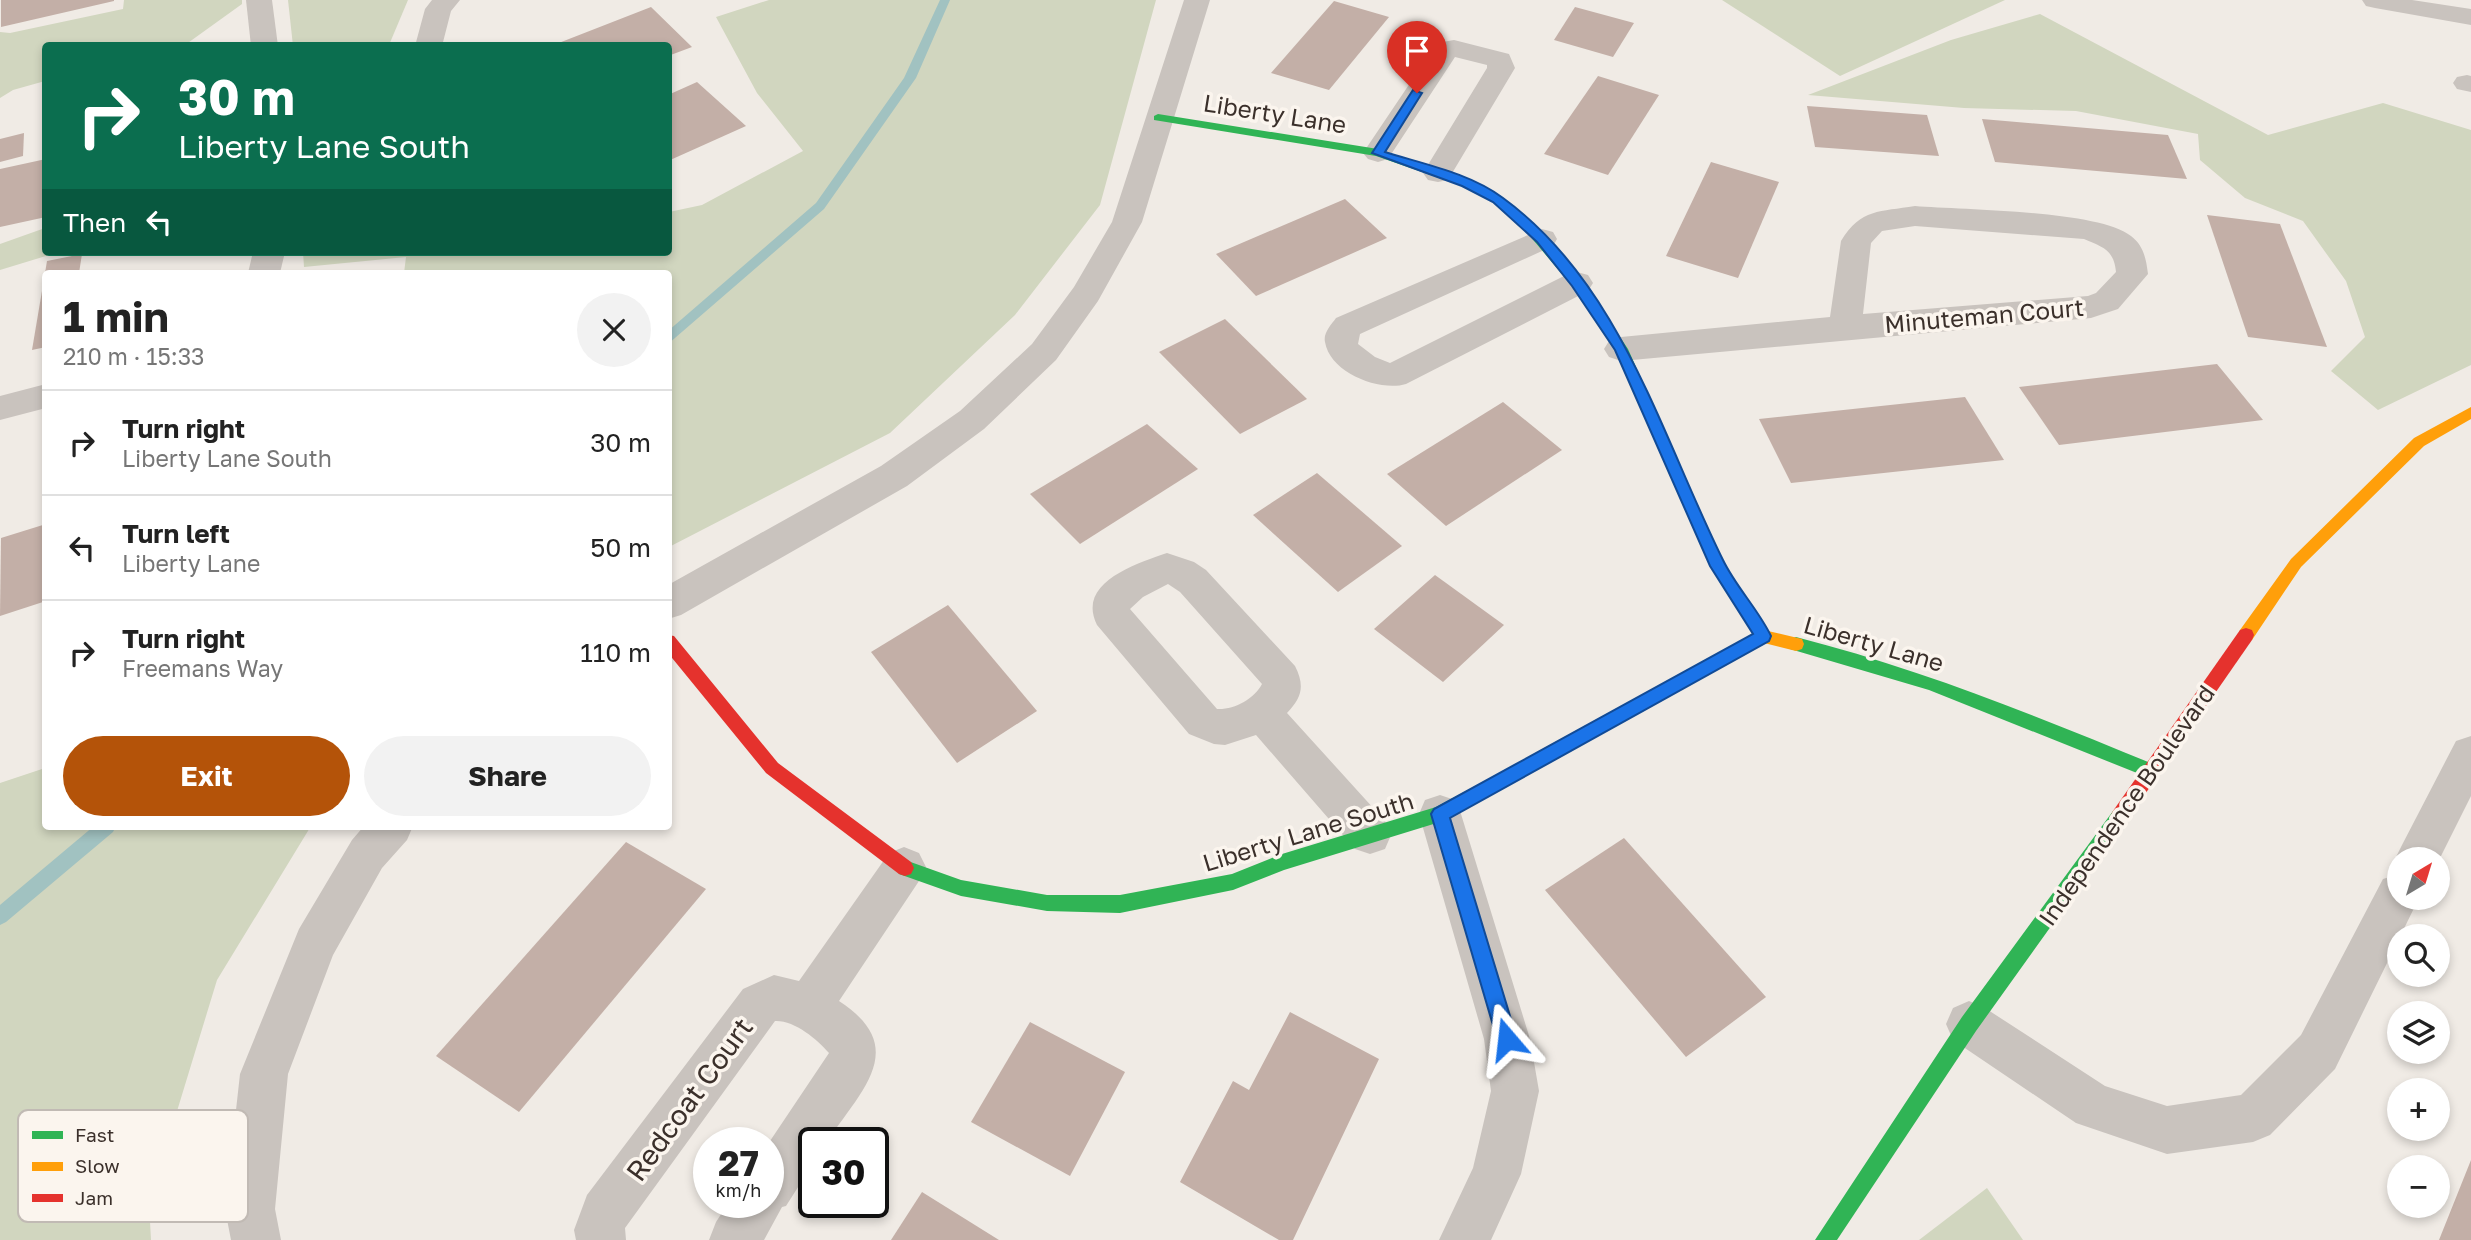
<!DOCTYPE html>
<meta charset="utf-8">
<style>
body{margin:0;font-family:"Golos Text",sans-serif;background:#f2f2f2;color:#222;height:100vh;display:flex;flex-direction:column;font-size:26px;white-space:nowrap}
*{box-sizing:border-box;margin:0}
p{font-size:23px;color:#767676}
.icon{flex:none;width:38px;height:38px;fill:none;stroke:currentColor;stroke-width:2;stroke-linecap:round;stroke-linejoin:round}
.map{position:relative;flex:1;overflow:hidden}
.panel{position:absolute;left:42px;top:270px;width:630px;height:560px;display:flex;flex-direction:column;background:#fff;border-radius:7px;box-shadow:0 4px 10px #0003}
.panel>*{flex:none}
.top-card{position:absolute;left:42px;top:42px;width:630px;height:214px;border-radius:7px;box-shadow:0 4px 10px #0003;background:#0b6e4f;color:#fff;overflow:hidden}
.needle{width:46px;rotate:38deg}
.fabs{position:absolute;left:2387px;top:847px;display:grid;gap:14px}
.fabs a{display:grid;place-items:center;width:63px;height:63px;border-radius:50%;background:#fff;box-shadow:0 4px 10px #0003;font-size:35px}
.speed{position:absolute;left:693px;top:1127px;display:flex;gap:14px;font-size:35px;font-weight:700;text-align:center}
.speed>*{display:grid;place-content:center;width:91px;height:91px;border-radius:50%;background:#fff;box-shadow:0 4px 10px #0003;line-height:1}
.speed small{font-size:18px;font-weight:400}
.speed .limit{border:4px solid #111;border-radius:10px;background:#fff;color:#111}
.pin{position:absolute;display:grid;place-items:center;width:60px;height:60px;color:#fff;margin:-72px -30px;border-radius:50% 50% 50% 0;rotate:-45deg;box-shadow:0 0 7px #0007}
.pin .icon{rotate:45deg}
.me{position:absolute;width:77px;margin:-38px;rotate:343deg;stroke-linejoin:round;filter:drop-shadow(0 0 5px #0008)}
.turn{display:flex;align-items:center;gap:24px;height:147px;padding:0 21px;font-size:32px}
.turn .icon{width:91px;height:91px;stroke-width:2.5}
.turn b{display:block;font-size:49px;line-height:60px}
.then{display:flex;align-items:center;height:66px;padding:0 21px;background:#0003;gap:14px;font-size:26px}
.round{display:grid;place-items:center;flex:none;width:74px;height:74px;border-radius:37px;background:#f2f2f2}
.overview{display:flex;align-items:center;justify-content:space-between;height:119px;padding:0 21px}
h1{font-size:42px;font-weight:700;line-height:52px}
.button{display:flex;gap:14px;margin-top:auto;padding:14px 21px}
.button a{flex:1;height:80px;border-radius:42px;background:#b45309;color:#fff;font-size:28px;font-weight:700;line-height:80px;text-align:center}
.button a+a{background:#f2f2f2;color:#222}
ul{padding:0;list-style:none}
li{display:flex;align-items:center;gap:21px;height:105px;padding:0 21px;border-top:2px solid #e0e0e0}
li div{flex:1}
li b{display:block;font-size:26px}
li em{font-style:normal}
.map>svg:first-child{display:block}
.green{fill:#d1d6bf}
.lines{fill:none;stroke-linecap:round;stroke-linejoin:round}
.stream{fill:#a1c2c1;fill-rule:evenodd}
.building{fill:#c3afa7}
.street{fill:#c9c3be;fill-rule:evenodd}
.fast{fill:#30b455;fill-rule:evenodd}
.slow{fill:#ff9f0a;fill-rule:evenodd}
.jam{fill:#e5322d;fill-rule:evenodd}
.route{fill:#1a73e8;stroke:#114b97;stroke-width:2}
.labels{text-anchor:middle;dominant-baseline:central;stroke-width:7;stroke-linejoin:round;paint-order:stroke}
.street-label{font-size:24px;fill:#3b302b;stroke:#fbf5ee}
.near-street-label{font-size:28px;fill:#3b302b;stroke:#fbf5ee}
.key{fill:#fbf5ee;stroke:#c1bab4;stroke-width:2}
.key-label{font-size:19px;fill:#3b302b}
</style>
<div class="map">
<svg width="2471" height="1240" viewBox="0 0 2471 1240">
<rect width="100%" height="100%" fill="#f0ebe5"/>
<!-- green -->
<g class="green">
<path d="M124 0H242V4L185 45 46 46 45 81 13 90 0 98V32L10 33 123 9Z"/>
<path d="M288 0H408L389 45 293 46Z"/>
<path d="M769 0H1156L1100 205 1015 315 890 433 669 547 668 273H404L406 257 304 267 303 252H668L669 212 702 205 803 151 757 93 716 17Z"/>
<path d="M1722 0H2005L1840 76Z"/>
<path d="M2040 14 2268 135 2383 103 2471 130V365L2378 410 2331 371 2365 337 2346 281 2303 221 2245 198 2200 160 2198 134 2076 111 1964 108 1808 95 1951 40Z"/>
<path d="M45 228 46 252H59L0 270V244Z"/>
<path d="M45 768 46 826H311L217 980 149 1203 151 1240H0V783Z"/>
<path d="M1987 1188 2023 1240H1919Z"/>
</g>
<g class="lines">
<!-- stream -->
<g class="stream">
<path d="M940 0H950L916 78 824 209 668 344V331L816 203 904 78Z"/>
<path d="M94 826H116L113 832 6 922 0 925V905Z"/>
</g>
</g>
<!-- building -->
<g class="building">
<path d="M1 0H114V1L1 27Z"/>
<path d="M1334 1 1389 17 1329 90 1271 73Z"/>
<path d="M651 7 692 47 668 56V46H551Z"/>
<path d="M1575 7 1634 23 1613 57 1554 40Z"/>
<path d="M1598 76 1659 95 1608 175 1544 154Z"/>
<path d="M697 82 746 126 668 161V95Z"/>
<path d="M1807 106 1927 115 1939 156 1815 147Z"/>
<path d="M1982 119 2168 135 2187 179 1995 162Z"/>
<path d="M24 133 23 156 0 162V139Z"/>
<path d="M46 159V217L0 227V169Z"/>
<path d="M1711 162 1779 182 1738 278 1666 256Z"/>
<path d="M1345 199 1387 238 1256 296 1216 254Z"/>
<path d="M2207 215 2280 224 2327 347 2248 337Z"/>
<path d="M82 254 79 273H45L47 261Z"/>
<path d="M44 279 46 347 32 350Z"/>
<path d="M1225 319 1307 399 1240 434 1159 352Z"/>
<path d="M2217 364 2263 420 2059 445 2019 387Z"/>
<path d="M1965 397 2004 460 1791 483 1759 419Z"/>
<path d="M1503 402 1562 450 1446 526 1387 474Z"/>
<path d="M1147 424 1198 469 1080 544 1030 494Z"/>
<path d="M1317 473 1402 546 1338 592 1253 515Z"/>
<path d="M46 524V601L0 616 1 538Z"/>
<path d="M1435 575 1504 625 1443 682 1374 629Z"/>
<path d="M948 605 1037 711 957 763 871 652Z"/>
<path d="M1624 838 1766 997 1686 1057 1545 890Z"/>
<path d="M626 842 706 889 519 1112 436 1056Z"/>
<path d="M1290 1012 1379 1059 1293 1240H1279L1180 1182 1233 1081 1249 1090Z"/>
<path d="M1030 1022 1125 1072 1070 1176 971 1122Z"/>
<path d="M2471 1160V1240H2439Z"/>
<path d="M922 1192 999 1240H891Z"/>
</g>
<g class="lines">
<!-- street -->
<g class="street">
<path d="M246 0H272L278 46H251Z"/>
<path d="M432 0H460L451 11 442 46H415L425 9Z"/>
<path d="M1184 0H1210L1142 222 1098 301 1056 360 984 429 907 486 681 615 668 619V585L881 466 960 411 1032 344 1074 287 1112 222Z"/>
<path d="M2362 0H2412L2471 9V25L2375 8 2366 6Z"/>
<path d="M1454 40 1509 54 1515 68 1448 180 1438 182 1428 180 1423 173 1487 68V65L1455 57 1388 159 1378 162 1368 159 1363 153 1437 43Z"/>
<path d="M2467 75 2471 76V92L2457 89 2453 83 2457 77Z"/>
<path d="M1915 206C1962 210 2098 210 2131 236 2144 246 2146 259 2148 274L2118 309 2091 318 1621 361 1609 357 1604 349 1609 341 1621 337 1830 317 1841 241C1861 208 1880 212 1915 206ZM1915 226 2084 239C2103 247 2114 250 2116 272L2096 293 2088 296 1863 314 1871 243 1882 231Z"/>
<path d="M1542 229 1553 232 1557 239 1553 246 1360 334 1358 344 1375 357 1390 363 1566 275 1577 272 1588 275 1593 283 1588 291 1406 384C1380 392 1330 373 1325 342 1323 333 1331 325 1336 318Z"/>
<path d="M253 252H285L280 273H248Z"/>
<path d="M46 384V408L0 420V396Z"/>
<path d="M1167 553 1194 562 1206 570 1295 666C1305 686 1302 697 1287 713L1385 821 1391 835 1385 849 1370 854 1355 849 1256 735 1225 745 1214 744 1189 734 1097 625C1076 583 1135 564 1167 553ZM1168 584 1180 592 1262 684C1254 699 1234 710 1217 709L1130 609 1143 597Z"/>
<path d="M2471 736V796L2438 862V859H2399V868L2395 859 2402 845 2456 741Z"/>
<path d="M1440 795 1455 800 1461 814 1530 1039 1539 1091 1521 1174 1491 1240H1439L1473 1168 1491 1091 1484 1039 1419 814 1425 800Z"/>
<path d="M364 826H413L407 840 382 868 333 955 288 1074 275 1209 281 1240H231L225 1209 240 1074 299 929 352 840Z"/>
<path d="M904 847 919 853 926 867 919 881 839 1001C911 1048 861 1090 826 1143H814V1162L786 1206 782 1207 764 1240H709L716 1222 729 1202H768V1144L829 1053C817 1039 794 1020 775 1021L625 1228 626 1240H576L574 1230 587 1195 743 989 774 975 799 981 889 853Z"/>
<path d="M2399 874V898H2419L2335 1069 2270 1135 2253 1142 2167 1154 2076 1123 1953 1040 1946 1024 1953 1008 1969 1001 1985 1008 2105 1086 2167 1106 2241 1095 2301 1035 2383 879Z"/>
</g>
<!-- fast -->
<g class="fast">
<path d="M1158 114 1378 149 1470 180 1501 196 1526 216 1582 280 1628 349 1672 448 1670 452H1660L1615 350 1572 286 1518 222 1493 202 1462 186 1376 156 1154 120V116Z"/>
<path d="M1796 637C1921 669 2039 717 2158 766L2160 771 2158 776 2152 779 1929 690 1790 649 1788 644 1790 639Z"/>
<path d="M1543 750 1549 752 1551 757 1549 762 1440 822 1284 870 1233 890 1120 913 1047 911 961 896 899 874 896 868 899 862 905 860 961 880 1047 895H1120L1232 874 1282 854 1436 807Z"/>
<path d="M2119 809 2125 811 2128 817 2125 823 1976 1031 1837 1240H1815L1962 1017 2113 811Z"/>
</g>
<!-- slow -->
<g class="slow">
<path d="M2471 407V419L2424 446 2301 567 2252 640H2240L2238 635 2240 630 2291 559 2414 438Z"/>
<path d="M1665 443 1672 448 1724 563 1768 631 1802 639 1804 644 1802 649 1796 651 1764 643 1549 762 1543 764 1537 762 1535 757 1537 752 1753 634 1710 566 1658 448Z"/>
</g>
<!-- jam -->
<g class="jam">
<path d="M2246 628 2252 630 2254 635 2252 640 2125 823 2119 825 2113 823 2110 817 2113 811 2240 630Z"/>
<path d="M668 635 674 636 778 763 911 862 914 868 911 874 905 876 899 874 766 773 668 653Z"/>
</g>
</g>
<!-- route -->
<path class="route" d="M1413 90 1422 93 1385 152C1423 164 1470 173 1503 198 1621 284 1661 435 1723 560 1736 587 1758 609 1771 636L1769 641 1450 818 1517 1039 1514 1045 1507 1048 1500 1045 1497 1039 1431 814 1434 809 1753 634 1710 566 1615 350 1572 286 1537 242 1493 202 1462 186 1372 153Z"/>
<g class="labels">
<!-- street labels -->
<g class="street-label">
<text transform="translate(1275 113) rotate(9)">Liberty Lane</text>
<text transform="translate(1984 315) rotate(-5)">Minuteman Court</text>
<text transform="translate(1874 643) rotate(16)">Liberty Lane</text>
<text transform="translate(2126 805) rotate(-55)">Independence Boulevard</text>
<text transform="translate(1308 831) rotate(-17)">Liberty Lane South</text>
</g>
<!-- near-street labels -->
<g class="near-street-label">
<text transform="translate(689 1099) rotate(-54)">Redcoat Court</text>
</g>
</g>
<!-- legend -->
<rect x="18" y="1110" width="230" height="112" rx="10" class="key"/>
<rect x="32" y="1131" width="31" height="8" fill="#30b455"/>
<rect x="32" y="1162" width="31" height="9" fill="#ff9f0a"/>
<rect x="32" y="1194" width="31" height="8" fill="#e5322d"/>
<g class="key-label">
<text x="75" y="1142">Fast</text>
<text x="75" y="1173">Slow</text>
<text x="75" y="1205">Jam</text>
</g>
</svg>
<div class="fabs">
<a><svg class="needle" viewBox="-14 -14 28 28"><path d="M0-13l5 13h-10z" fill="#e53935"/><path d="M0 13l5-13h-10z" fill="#767676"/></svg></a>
<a><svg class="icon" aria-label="search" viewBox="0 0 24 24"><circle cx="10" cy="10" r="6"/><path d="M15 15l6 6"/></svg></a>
<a><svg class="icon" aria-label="layers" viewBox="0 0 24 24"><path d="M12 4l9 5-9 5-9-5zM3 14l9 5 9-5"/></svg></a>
<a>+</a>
<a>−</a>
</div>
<div class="speed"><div>27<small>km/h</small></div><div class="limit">30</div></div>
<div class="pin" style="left:1417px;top:93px;background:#d93025"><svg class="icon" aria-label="arrive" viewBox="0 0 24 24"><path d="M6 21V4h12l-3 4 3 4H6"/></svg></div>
<svg class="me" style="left:1507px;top:1039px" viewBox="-20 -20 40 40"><path d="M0-17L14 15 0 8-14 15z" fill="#1a73e8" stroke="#fff" stroke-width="4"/></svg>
<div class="top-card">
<div class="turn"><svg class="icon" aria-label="right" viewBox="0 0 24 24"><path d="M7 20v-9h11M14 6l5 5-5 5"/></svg><div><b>30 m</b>Liberty Lane South</div></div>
<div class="then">Then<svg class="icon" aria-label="left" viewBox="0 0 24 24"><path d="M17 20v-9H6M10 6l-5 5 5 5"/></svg></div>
</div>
<section class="panel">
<div class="overview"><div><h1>1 min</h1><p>210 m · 15:33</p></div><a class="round"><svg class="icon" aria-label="close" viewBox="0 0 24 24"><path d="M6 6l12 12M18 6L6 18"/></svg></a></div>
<ul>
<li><svg class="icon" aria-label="right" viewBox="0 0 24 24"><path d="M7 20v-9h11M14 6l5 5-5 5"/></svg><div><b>Turn right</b><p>Liberty Lane South</p></div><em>30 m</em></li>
<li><svg class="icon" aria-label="left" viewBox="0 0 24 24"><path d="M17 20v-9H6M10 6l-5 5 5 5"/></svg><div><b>Turn left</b><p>Liberty Lane</p></div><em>50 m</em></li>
<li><svg class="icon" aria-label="right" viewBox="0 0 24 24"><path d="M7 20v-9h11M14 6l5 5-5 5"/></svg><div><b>Turn right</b><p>Freemans Way</p></div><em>110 m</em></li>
</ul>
<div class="button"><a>Exit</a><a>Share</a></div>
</section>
</div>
